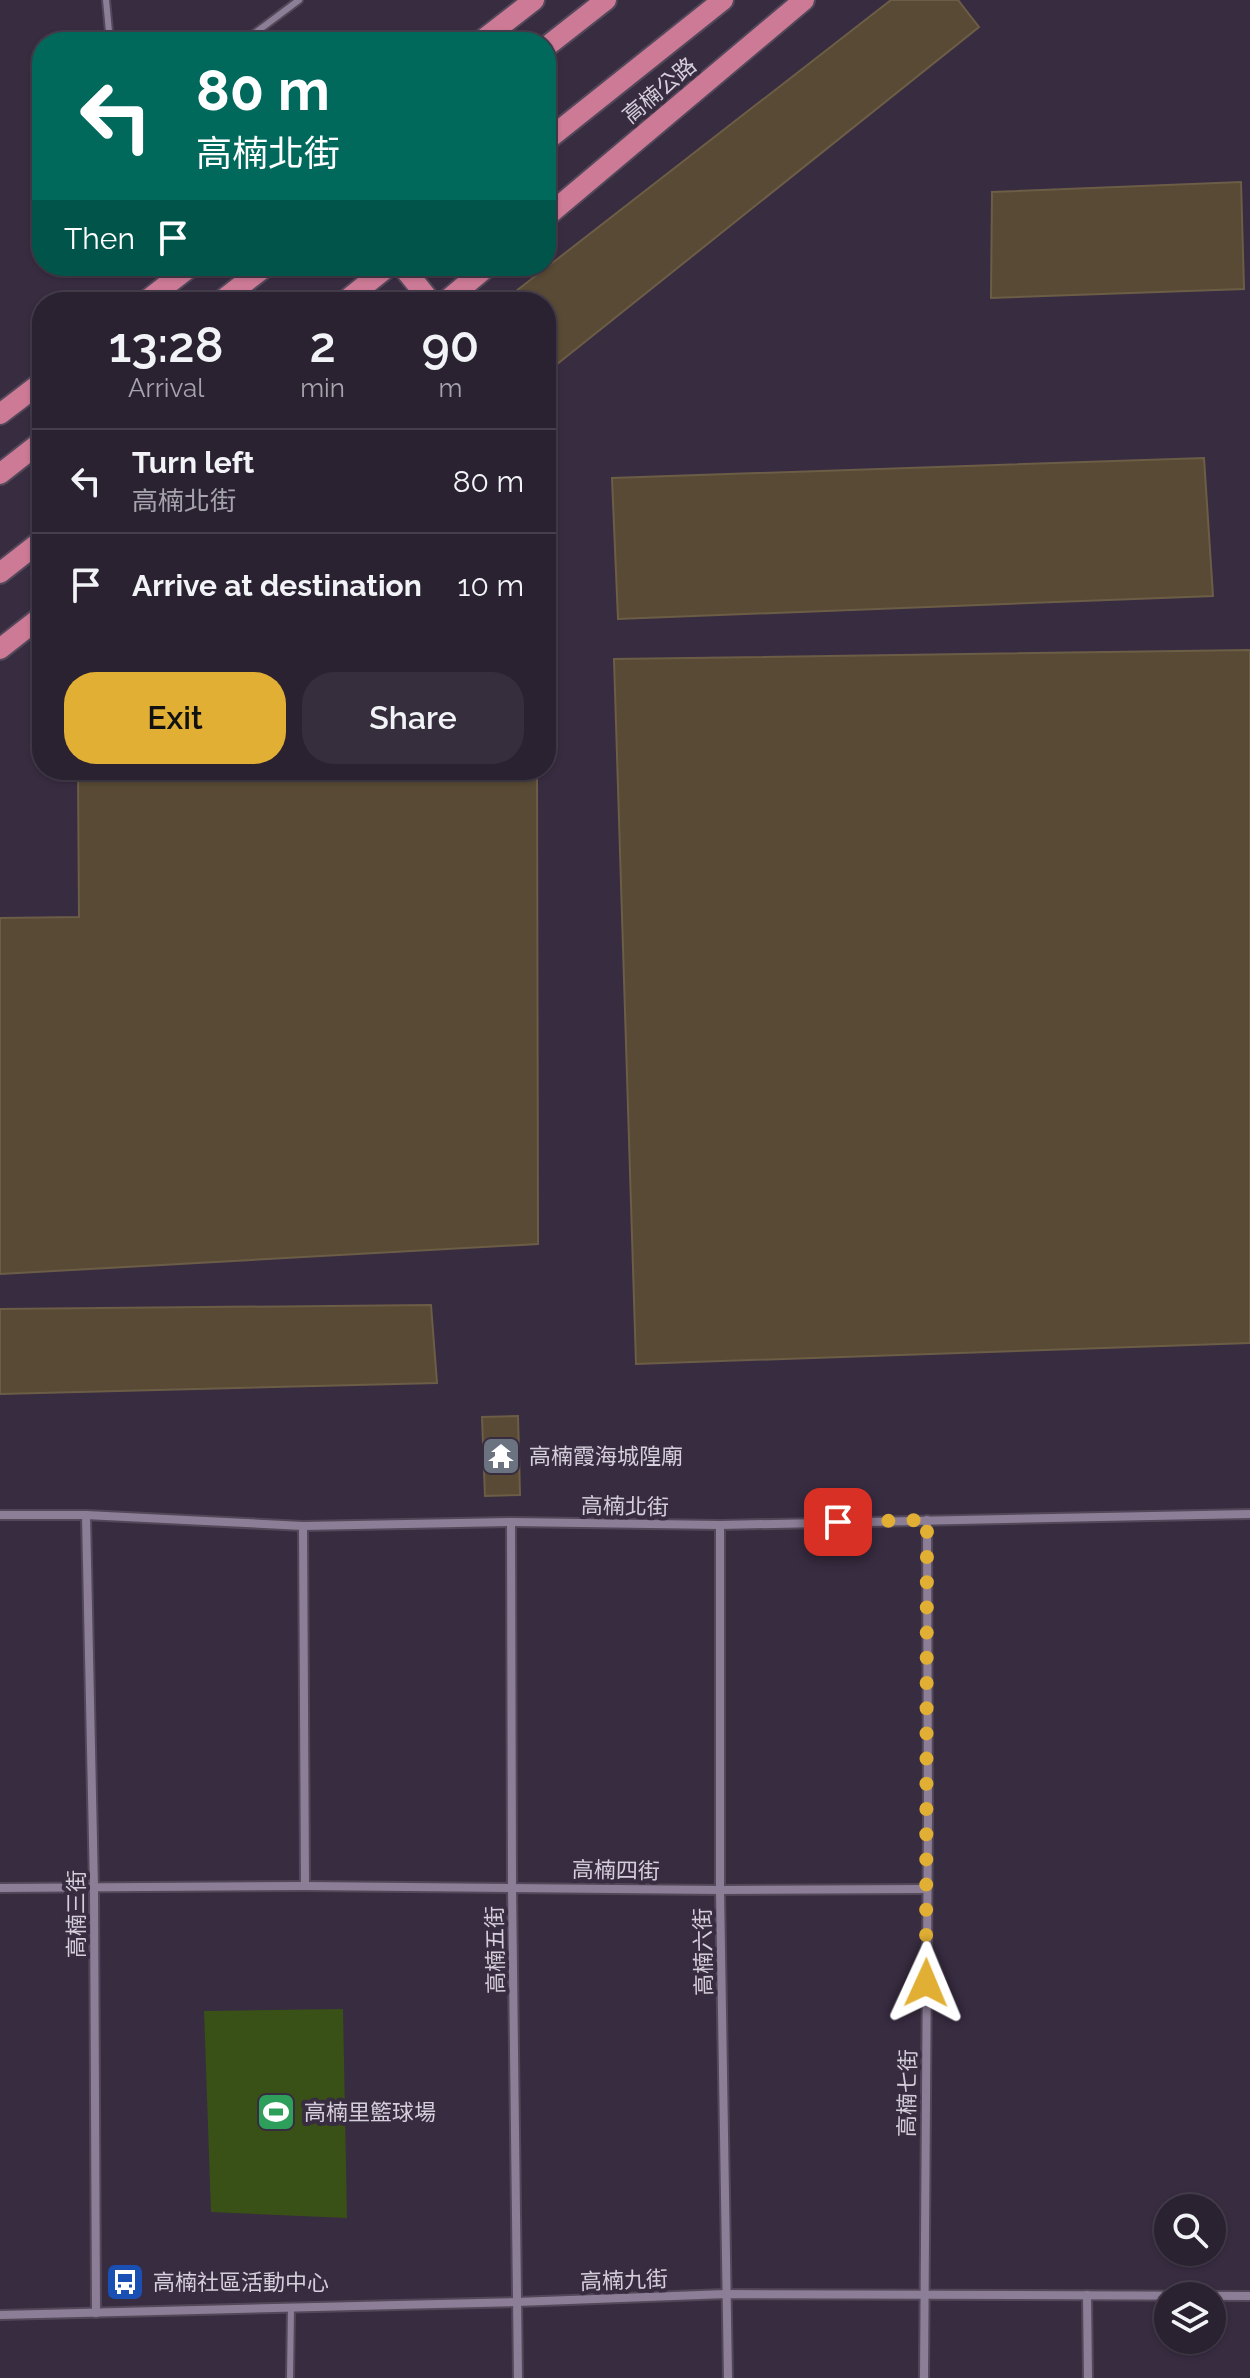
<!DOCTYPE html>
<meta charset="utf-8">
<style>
body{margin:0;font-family:Raleway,"Noto Sans TC",sans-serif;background:#362e3d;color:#f1f3f6;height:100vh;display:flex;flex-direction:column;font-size:30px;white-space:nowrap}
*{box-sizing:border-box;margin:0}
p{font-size:26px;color:#a5a3ab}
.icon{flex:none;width:44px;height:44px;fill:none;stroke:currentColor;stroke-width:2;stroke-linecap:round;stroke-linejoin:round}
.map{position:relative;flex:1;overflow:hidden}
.drawer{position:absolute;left:32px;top:292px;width:524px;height:488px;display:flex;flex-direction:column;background:#2a2131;border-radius:32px;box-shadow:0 2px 6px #0004,0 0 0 2px #463e4d}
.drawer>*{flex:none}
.hud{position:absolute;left:32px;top:32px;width:524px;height:244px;border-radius:32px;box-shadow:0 2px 6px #0004,0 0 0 2px #463e4d;background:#00695c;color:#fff;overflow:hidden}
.buttons{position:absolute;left:1154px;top:2194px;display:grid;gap:16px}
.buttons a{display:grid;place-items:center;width:72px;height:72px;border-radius:50%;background:#2a2131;box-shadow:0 2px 6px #0004,0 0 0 2px #463e4d;font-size:40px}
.pin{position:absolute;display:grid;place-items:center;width:68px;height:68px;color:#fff;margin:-34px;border-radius:16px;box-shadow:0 4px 12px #0006}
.me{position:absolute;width:88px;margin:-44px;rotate:1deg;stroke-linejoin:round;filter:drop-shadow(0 0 6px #0008)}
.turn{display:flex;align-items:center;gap:28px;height:168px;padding:0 32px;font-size:36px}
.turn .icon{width:104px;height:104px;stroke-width:2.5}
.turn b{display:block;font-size:56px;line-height:68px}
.then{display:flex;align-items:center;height:76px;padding:0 32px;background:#0003;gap:16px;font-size:30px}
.eta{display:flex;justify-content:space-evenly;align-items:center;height:136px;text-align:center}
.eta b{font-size:48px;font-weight:600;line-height:56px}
.button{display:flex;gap:16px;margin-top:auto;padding:16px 32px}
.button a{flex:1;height:92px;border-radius:32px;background:#e1af34;color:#111;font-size:32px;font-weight:600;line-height:92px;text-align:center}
.button a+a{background:#362e3d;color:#f1f3f6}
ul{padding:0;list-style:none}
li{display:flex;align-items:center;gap:24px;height:104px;padding:0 32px;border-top:2px solid #463e4d}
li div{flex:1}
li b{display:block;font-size:30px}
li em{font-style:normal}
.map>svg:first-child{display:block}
.green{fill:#395116}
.building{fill:#584a34;stroke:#6c5d46;stroke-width:2}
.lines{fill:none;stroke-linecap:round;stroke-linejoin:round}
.lane-casing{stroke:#534859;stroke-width:10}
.street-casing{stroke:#534859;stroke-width:12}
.primary-casing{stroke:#534859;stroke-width:24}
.lane{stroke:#8c7e97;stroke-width:6}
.street{stroke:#8c7e97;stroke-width:8}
.primary{stroke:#cd7a96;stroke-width:20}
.route{stroke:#e1af34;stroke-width:14;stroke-dasharray:0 25.2}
.labels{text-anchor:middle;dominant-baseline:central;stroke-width:8;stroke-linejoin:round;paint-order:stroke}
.street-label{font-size:22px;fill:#d5cedb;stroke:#382c41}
.poi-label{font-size:22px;fill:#d5cedb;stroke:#382c41;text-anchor:start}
</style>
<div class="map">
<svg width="1250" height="2378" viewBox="0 0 1250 2378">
<rect width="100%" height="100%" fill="#382c41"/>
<!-- green -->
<path class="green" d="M343 2009 347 2218 211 2212 204 2011Z"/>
<!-- building -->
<g class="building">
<path d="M891 0H958L979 27 546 373V302H502Z"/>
<path d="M1241 182 1244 289 991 298 992 192Z"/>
<path d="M1204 458 1213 596 618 619 612 478Z"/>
<path d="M1250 650V1343L636 1364 614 659Z"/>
<path d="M78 770H537L538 1244 0 1274V918L79 917Z"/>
<path d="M431 1305 437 1383 0 1394V1309Z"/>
<path d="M518 1416 520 1495 485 1496 482 1417Z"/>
</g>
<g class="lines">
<defs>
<g id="lane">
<path d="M106 0 110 42"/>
<path d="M243 42 299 0"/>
<path d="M290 2378 291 2308"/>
</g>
<g id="street">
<path d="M0 1515H86L303 1526 511 1522 720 1525 1250 1514"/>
<path d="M86 1515 94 1888 96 2313"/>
<path d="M511 1522 512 1887 518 2378"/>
<path d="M720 1525V1890L728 2378"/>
<path d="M303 1526 305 1886"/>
<path d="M0 1888 305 1886 720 1890 927 1889"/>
<path d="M1087 2295 1088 2378"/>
<path d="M0 2315 517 2302 726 2294 1250 2296"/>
<path d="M924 2378 928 1820 927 1520"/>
</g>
<g id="primary">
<path d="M480 42 534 0"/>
<path d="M546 47 606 0"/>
<path d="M546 141 723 0"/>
<path d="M546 217 804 0"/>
<path d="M402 266 431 302"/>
<path d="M145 302 191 266"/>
<path d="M220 302 266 266"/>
<path d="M344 302 389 266"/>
<path d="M445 302 488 266"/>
<path d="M0 414 42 382"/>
<path d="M0 474 42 441"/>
<path d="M0 573 42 540"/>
<path d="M0 649 42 616"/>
</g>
</defs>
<!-- lane casing -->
<use href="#lane" class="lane-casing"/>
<!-- street casing -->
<use href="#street" class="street-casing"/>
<!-- primary casing -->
<use href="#primary" class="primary-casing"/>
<!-- lane -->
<use href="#lane" class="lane"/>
<!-- street -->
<use href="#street" class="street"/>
<!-- primary -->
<use href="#primary" class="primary"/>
</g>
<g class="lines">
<!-- route -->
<path class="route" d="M838 1522 927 1520 926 1983"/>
</g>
<!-- icons -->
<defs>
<symbol id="temple-square" viewBox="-11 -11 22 22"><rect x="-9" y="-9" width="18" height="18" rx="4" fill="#6b7280" stroke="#382c41"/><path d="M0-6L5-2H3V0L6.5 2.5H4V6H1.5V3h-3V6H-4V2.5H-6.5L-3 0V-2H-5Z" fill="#fff"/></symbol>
<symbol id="stadium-square" viewBox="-11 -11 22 22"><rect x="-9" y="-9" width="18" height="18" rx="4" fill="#2e9e5b" stroke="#382c41"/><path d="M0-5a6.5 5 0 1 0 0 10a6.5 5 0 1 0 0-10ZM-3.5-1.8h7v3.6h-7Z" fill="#fff"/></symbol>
<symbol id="bus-square" viewBox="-11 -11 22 22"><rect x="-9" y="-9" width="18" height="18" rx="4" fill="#1a4fb4" stroke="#382c41"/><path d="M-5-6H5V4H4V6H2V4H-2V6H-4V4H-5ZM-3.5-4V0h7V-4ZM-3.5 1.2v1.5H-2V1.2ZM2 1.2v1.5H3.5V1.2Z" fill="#fff"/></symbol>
</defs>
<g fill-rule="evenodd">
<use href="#temple-square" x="479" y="1434" width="44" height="44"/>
<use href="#stadium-square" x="254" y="2090" width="44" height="44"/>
<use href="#bus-square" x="103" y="2260" width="44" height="44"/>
</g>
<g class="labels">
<!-- street labels -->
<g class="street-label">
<text transform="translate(659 90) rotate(-40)">高楠公路</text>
<text transform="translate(625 1506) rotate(1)">高楠北街</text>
<text transform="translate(616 1870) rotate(1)">高楠四街</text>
<text transform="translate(76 1914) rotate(-90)">高楠三街</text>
<text transform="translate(495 1950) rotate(-91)">高楠五街</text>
<text transform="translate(703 1952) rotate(-91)">高楠六街</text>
<text transform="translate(907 2093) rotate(-89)">高楠七街</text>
<text transform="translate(624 2280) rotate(-2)">高楠九街</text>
</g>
<!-- poi labels -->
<g class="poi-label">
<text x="529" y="1456">高楠霞海城隍廟</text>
<text x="304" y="2112">高楠里籃球場</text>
<text x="153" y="2282">高楠社區活動中心</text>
</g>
</g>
</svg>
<div class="buttons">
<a><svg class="icon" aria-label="search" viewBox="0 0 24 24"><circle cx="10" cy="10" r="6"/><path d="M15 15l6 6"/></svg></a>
<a><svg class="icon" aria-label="layers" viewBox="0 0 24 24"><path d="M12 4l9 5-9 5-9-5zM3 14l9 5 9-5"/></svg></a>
</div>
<div class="pin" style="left:838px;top:1522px;background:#d93025"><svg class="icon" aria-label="arrive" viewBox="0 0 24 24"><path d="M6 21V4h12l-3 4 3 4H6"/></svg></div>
<svg class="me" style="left:926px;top:1983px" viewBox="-20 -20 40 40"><path d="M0-17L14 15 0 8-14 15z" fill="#e1af34" stroke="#fff" stroke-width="4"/></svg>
<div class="hud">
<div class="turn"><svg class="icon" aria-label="left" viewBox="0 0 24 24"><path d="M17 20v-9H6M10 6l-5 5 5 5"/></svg><div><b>80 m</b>高楠北街</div></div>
<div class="then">Then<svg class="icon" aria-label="arrive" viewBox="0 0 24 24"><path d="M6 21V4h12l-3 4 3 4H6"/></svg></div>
</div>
<section class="drawer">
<div class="eta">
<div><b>13:28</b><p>Arrival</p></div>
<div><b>2</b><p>min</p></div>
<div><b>90</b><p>m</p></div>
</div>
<ul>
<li><svg class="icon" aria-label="left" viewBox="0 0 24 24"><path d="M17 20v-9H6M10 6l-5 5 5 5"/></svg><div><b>Turn left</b><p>高楠北街</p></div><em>80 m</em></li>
<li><svg class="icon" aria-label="arrive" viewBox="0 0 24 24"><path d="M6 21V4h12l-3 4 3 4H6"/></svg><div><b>Arrive at destination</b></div><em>10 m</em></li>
</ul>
<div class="button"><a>Exit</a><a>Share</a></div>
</section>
</div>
